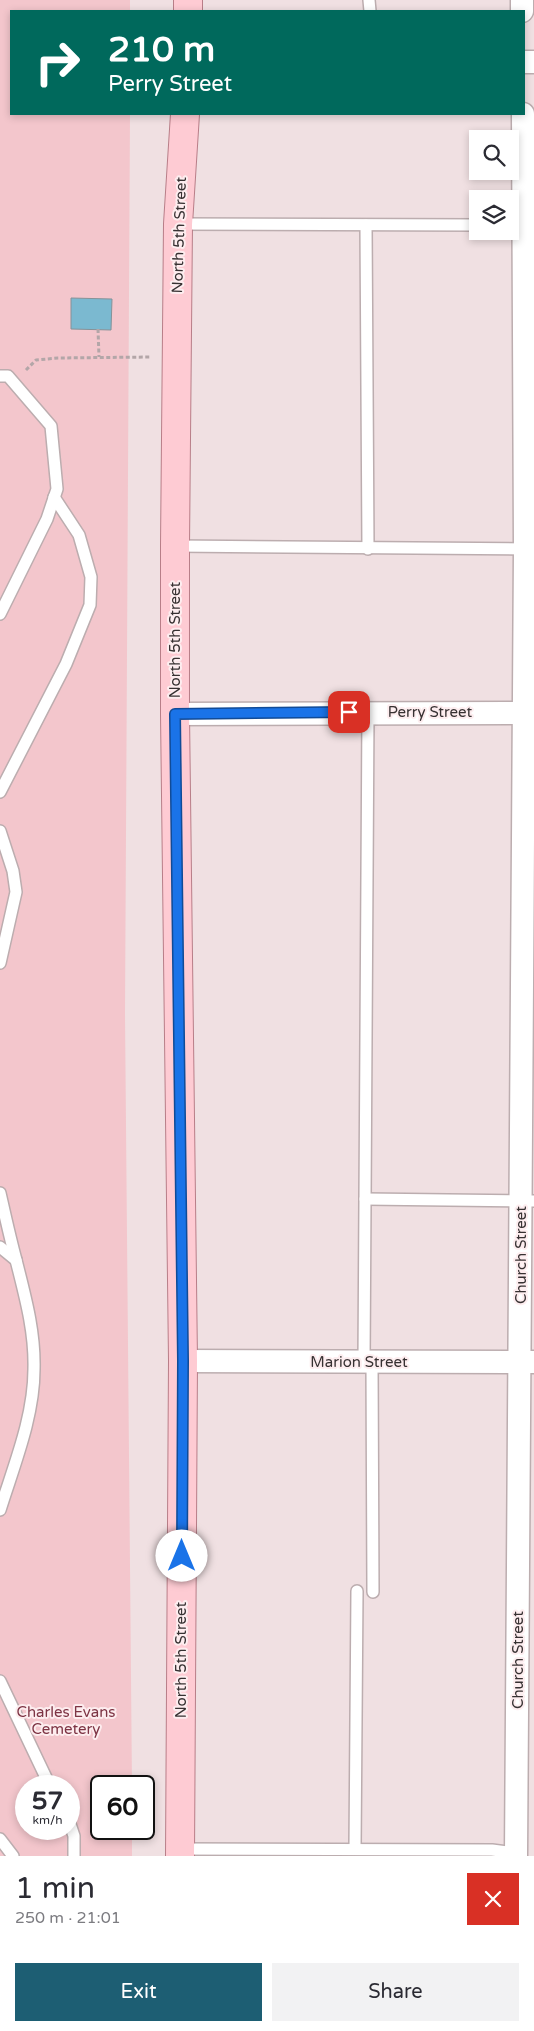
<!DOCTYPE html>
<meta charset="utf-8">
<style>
body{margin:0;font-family:"Varela Round",sans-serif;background:#f2f2f3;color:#2b2b33;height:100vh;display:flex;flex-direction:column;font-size:19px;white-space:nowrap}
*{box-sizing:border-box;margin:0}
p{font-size:16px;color:#7c7c81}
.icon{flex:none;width:28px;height:28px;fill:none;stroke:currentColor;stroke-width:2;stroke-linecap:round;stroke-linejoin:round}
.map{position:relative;height:1856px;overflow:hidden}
.side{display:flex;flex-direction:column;background:#fff;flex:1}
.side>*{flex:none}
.banner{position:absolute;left:10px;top:10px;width:515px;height:105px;border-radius:0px;box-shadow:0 2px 8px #0003;background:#00695c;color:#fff;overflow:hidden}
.tools{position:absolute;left:469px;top:130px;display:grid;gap:10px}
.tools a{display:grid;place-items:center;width:50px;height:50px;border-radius:0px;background:#fff;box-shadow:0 2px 8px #0003;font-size:25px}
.speed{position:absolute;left:15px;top:1775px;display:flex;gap:10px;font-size:25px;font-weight:700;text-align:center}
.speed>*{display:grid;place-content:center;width:65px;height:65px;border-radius:50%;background:#fff;box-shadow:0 2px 8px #0003;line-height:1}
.speed small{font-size:12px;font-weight:400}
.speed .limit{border:2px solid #111;border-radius:8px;background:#fff;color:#111}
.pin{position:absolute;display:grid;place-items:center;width:42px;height:42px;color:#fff;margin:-21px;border-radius:10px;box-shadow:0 2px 8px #0006}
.me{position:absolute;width:55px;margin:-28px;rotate:0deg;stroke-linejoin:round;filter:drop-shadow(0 0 4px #0008)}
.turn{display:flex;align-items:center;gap:18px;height:105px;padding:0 15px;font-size:22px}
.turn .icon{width:65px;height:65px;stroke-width:2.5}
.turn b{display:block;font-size:35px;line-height:42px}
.round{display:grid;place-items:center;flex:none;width:52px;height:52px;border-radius:0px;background:#f2f2f3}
.overview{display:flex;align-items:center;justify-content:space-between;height:85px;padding:0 15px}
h1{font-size:30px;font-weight:600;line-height:38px}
.action{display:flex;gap:10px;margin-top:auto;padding:10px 15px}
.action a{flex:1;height:58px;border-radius:0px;background:#1d5e73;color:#fff;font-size:20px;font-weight:600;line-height:58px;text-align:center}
.action a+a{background:#f2f2f3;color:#2b2b33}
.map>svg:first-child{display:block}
.green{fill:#f3c6cc;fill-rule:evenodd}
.building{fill:#7bb9d0;stroke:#859298}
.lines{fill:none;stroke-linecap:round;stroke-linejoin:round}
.lane-casing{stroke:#bcadaf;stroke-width:14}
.street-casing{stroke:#bcadaf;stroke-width:25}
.primary-casing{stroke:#b87e88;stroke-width:30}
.path{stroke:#b3a6a8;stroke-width:3;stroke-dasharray:4 2.5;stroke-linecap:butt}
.lane{stroke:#fff;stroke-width:11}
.street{stroke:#fff;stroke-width:22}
.primary{stroke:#fecbd3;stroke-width:28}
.route-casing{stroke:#114b97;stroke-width:12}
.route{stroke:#1a73e8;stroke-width:9}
.labels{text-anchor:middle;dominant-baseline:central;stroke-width:4;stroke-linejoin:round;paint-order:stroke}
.street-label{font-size:15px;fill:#373132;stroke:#fdedef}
.park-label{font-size:15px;fill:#7d3444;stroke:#fdedef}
</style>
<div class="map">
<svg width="534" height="1856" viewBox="0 0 534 1856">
<rect width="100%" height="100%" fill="#f0e0e2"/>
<!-- green -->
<path class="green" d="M0 0H130V11H11V114H130L125 1014 132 1786H101V1829H132V1856H0ZM26 1786H69V1829H26Z"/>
<!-- building -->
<path class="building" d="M71 298 112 299 111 330 71 329Z"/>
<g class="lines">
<defs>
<g id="lane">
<path d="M369 0 370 11"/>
<path d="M178 224 478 225"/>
<path d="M366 225 368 549"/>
<path d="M0 376H8L51 426 57 489 47 519 0 614"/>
<path d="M175 546 527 549"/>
<path d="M0 792 66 664 90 605 91 577 79 535 54 497"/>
<path d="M0 831 13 871 16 892 0 963"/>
<path d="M0 1193C5 1215 10 1238 16 1260 25 1296 35 1331 34 1369 34 1417 14 1465 0 1510"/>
<path d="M365 1199 534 1201"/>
<path d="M0 1247 16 1260"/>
<path d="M364 1362 368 712"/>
<path d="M372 1362 373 1592"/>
<path d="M0 1681 50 1786"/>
<path d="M69 1821 74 1836V1856"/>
<path d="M0 1839 13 1856"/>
<path d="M180 1849 492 1850 516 1853"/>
<path d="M355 1849 357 1591"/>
</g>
<g id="street">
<path d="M522 0V11"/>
<path d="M524 62H534"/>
<path d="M175 714 534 713"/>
<path d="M183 1361 534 1362"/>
<path d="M516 1856 525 549 523 114"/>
</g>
<g id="primary">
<path d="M188 0V11"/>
<path d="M180 1856 183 1361 175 714V546L178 224 185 114"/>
</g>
</defs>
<!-- lane casing -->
<use href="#lane" class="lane-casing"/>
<!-- street casing -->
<use href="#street" class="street-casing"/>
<!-- primary casing -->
<use href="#primary" class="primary-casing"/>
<!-- path -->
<g class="path">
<path d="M98 329 99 357"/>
<path d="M26 370 36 360 58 358 151 357"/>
</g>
<!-- lane -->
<use href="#lane" class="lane"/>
<!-- street -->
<use href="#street" class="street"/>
<!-- primary -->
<use href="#primary" class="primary"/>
</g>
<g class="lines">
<defs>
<path id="route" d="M182 1556 183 1361 175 714 349 712"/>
</defs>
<!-- route casing -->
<use href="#route" class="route-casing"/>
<!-- route -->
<use href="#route" class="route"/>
</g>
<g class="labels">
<!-- street labels -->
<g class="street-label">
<text transform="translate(179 235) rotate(-88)">North 5th Street</text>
<text transform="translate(175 640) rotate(-90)">North 5th Street</text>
<text x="430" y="712">Perry Street</text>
<text transform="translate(521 1255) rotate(-90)">Church Street</text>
<text x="359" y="1362">Marion Street</text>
<text transform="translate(181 1660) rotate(-90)">North 5th Street</text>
<text transform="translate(518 1660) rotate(-90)">Church Street</text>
</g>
<!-- park labels -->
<g class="park-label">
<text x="66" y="1712">Charles Evans<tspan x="66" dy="17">Cemetery</tspan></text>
</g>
</g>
</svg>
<div class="tools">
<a><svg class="icon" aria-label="search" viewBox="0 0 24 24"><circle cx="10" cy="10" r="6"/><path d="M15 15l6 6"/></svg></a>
<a><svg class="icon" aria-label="layers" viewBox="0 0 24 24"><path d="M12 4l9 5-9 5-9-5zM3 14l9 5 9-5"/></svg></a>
</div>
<div class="speed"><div>57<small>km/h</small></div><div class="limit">60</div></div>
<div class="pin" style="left:349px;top:712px;background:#d93025"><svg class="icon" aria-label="arrive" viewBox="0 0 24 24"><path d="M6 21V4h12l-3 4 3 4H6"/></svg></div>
<svg class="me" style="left:182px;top:1556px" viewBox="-20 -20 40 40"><circle r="19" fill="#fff"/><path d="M0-13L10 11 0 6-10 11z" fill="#1a73e8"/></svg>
<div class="banner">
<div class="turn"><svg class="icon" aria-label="right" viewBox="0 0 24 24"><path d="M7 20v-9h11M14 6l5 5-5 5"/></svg><div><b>210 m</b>Perry Street</div></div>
</div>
</div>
<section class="side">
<div class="overview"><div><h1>1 min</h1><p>250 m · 21:01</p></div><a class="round" style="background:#d93025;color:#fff"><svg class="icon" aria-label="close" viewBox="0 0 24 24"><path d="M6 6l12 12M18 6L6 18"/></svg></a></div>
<div class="action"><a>Exit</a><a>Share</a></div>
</section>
